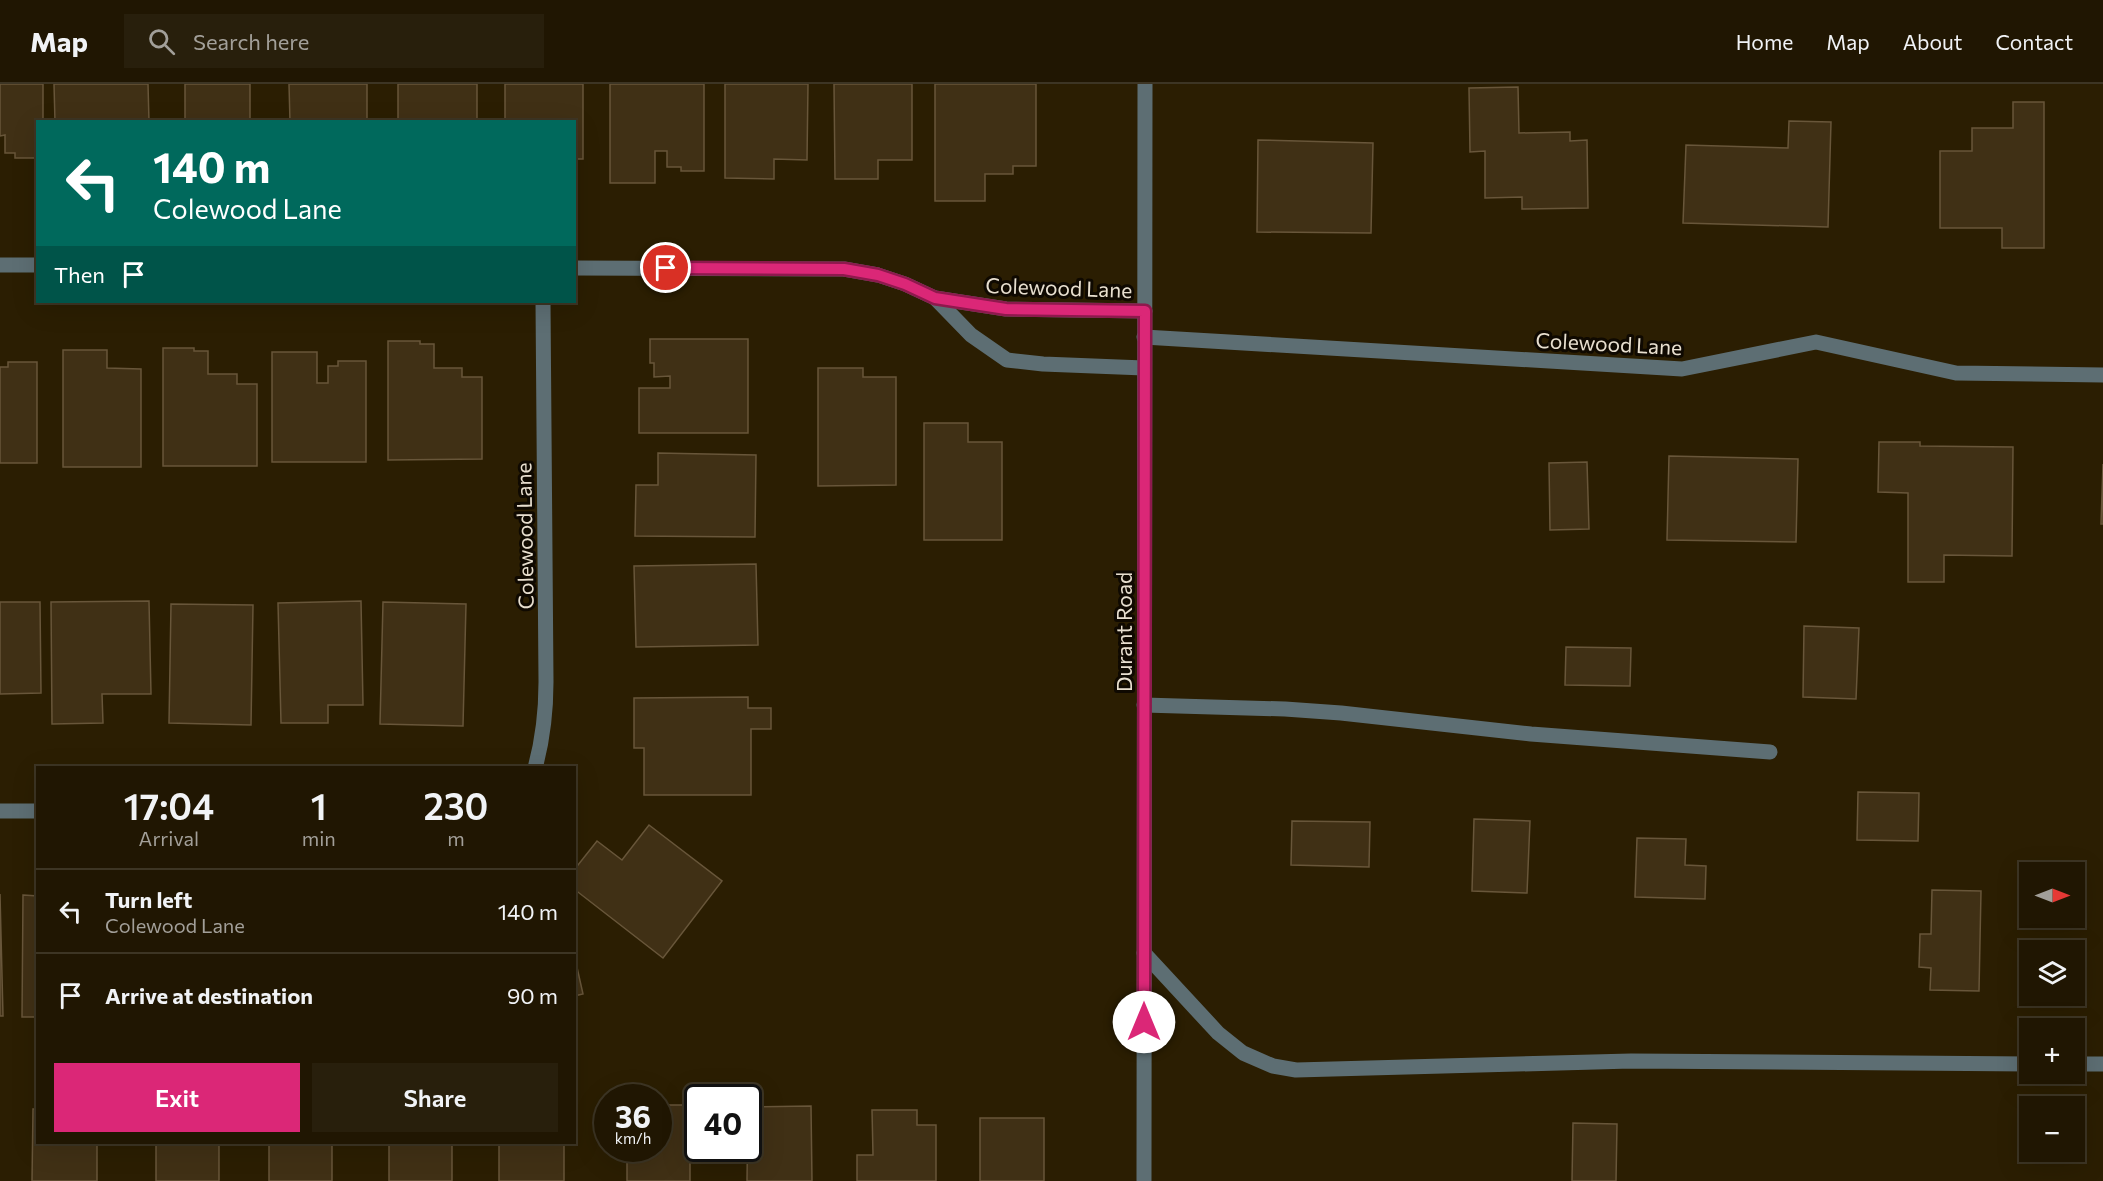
<!DOCTYPE html>
<meta charset="utf-8">
<style>
body{margin:0;font-family:Commissioner,sans-serif;background:#281f0c;color:#f1f3f6;height:100vh;display:flex;flex-direction:column;font-size:22px;white-space:nowrap}
*{box-sizing:border-box;margin:0}
p{font-size:20px;color:#a29f99}
.icon{flex:none;width:33px;height:33px;fill:none;stroke:currentColor;stroke-width:2;stroke-linecap:round;stroke-linejoin:round}
.map{position:relative;flex:1;overflow:hidden}
.drawer{position:absolute;left:36px;top:682px;width:540px;height:378px;display:flex;flex-direction:column;background:#201602;border-radius:0px;box-shadow:0 6px 24px #0002,0 0 0 2px #3d3524}
.drawer>*{flex:none}
.banner{position:absolute;left:36px;top:36px;width:540px;height:183px;border-radius:0px;box-shadow:0 6px 24px #0002,0 0 0 2px #3d3524;background:#00695c;color:#fff;overflow:hidden}
.needle{width:39px;rotate:90deg}
.controls{position:absolute;left:2019px;top:778px;display:grid;gap:12px}
.controls a{display:grid;place-items:center;width:66px;height:66px;border-radius:0px;background:#201602;box-shadow:0 6px 24px #0002,0 0 0 2px #3d3524;font-size:30px}
.speed{position:absolute;left:594px;top:1000px;display:flex;gap:12px;font-size:30px;font-weight:700;text-align:center}
.speed>*{display:grid;place-content:center;width:78px;height:78px;border-radius:50%;background:#201602;box-shadow:0 6px 24px #0002,0 0 0 2px #3d3524;line-height:1}
.speed small{font-size:15px;font-weight:400}
.speed .limit{border:3px solid #111;border-radius:9px;background:#fff;color:#111}
.pin{position:absolute;display:grid;place-items:center;width:51px;height:51px;color:#fff;margin:-26px;border:3px solid #fff;border-radius:50%;box-shadow:0 2px 6px #0007}
.me{position:absolute;width:66px;margin:-33px;rotate:0deg;stroke-linejoin:round;filter:drop-shadow(0 0 4px #0008)}
.turn{display:flex;align-items:center;gap:21px;height:126px;padding:0 18px;font-size:27px}
.turn .icon{width:78px;height:78px;stroke-width:2.5}
.turn b{display:block;font-size:42px;line-height:51px}
.then{display:flex;align-items:center;height:57px;padding:0 18px;background:#0003;gap:12px;font-size:22px}
.eta{display:flex;justify-content:space-evenly;align-items:center;height:102px;text-align:center}
.eta b{font-size:36px;font-weight:600;line-height:42px}
.cta{display:flex;gap:12px;margin-top:auto;padding:12px 18px}
.cta a{flex:1;height:69px;border-radius:0px;background:#db2777;color:#fff;font-size:24px;font-weight:600;line-height:69px;text-align:center}
.cta a+a{background:#281f0c;color:#f1f3f6}
ul{padding:0;list-style:none}
li{display:flex;align-items:center;gap:18px;height:84px;padding:0 18px;border-top:2px solid #3d3524}
li div{flex:1}
li b{display:block;font-size:22px}
li em{font-style:normal}
header{display:flex;align-items:center;gap:36px;box-sizing:border-box;height:84px;padding:0 30px;background:#201602;border-bottom:2px solid #3d3524}
header strong{font-size:28px}
nav{display:flex;gap:33px;margin-inline-start:auto;font-size:21px}
.search{width:420px;height:54px;background:#281f0c;display:flex;align-items:center;gap:15px;box-sizing:border-box;padding:0 21px;border-radius:0px;color:#a29f99;font-size:22px}
.map>svg:first-child{display:block}
.building{fill:#403015;stroke:#68563a;stroke-width:1.5}
.lines{fill:none;stroke-linecap:round;stroke-linejoin:round}
.minor{stroke:#5d6e73;stroke-width:15}
.route-casing{stroke:#8e194d;stroke-width:15}
.route{stroke:#db2777;stroke-width:10}
.labels{text-anchor:middle;dominant-baseline:central;stroke-width:6;stroke-linejoin:round;paint-order:stroke}
.street-label{font-size:21px;fill:#e8dfcf;stroke:#0f0901}
</style>
<header>
<strong>Map</strong>
<div class="search"><svg class="icon" aria-label="search" viewBox="0 0 24 24"><circle cx="10" cy="10" r="6"/><path d="M15 15l6 6"/></svg>Search here</div>
<nav><a>Home</a><a>Map</a><a>About</a><a>Contact</a></nav>
</header>
<div class="map">
<svg width="2103" height="1097" viewBox="0 0 2103 1097">
<rect width="100%" height="100%" fill="#2b1e02"/>
<!-- building -->
<g class="building">
<path d="M0 0H43V38H38V74H15V69H5V51L0 52Z"/>
<path d="M54 0H148L149 38H55Z"/>
<rect x="185" y="0" width="65" height="38"/>
<path d="M289 0H367V38H290Z"/>
<rect x="398" y="0" width="79" height="38"/>
<path d="M505 0H583V75H574V38H505Z"/>
<path d="M610 0H704V87H681V83H667V67H655V99H610Z"/>
<path d="M725 0H808L807 76 774 75V95L725 94Z"/>
<path d="M834 0H912V76H878V95H835Z"/>
<path d="M935 0H1036V82H1013V90H985V117H935Z"/>
<path d="M1518 3 1519 49 1570 48V57L1587 56 1588 124 1522 125V113L1485 114V67L1470 68 1469 4Z"/>
<path d="M2013 18H2044V164H2002V144H1940V67H1972V44H2013Z"/>
<path d="M1789 37 1831 38 1828 143 1683 139 1686 61 1788 64Z"/>
<path d="M1258 56 1373 59 1371 149 1257 148Z"/>
<path d="M650 255H748V349H639V304H670V292L654 293V279H650Z"/>
<path d="M388 257H420V260H434V284H462V293H482V375L388 376Z"/>
<path d="M163 264H194V267H208V290H237V300H257V382H163Z"/>
<path d="M63 266H107V284L141 285V383H63Z"/>
<path d="M272 268H317V299H328V282H338V277H366V378H272Z"/>
<path d="M8 278H37V379H0V283H8Z"/>
<path d="M818 284H863V293H896V401L818 402Z"/>
<path d="M924 339H968V358H1002V456H924Z"/>
<path d="M1879 358H1920V362L2013 363 2012 472 1944 471V498H1908V409L1878 408Z"/>
<path d="M658 369 756 371 755 453 635 452 636 401H658Z"/>
<path d="M1669 372 1798 375 1796 458 1667 456Z"/>
<path d="M1587 378 1589 445 1550 446 1549 379Z"/>
<path d="M2103 380V440H2101Z"/>
<path d="M756 480 758 561 636 563 634 482Z"/>
<path d="M149 517 151 610H102L103 639 52 640 51 518Z"/>
<path d="M361 517 363 621H328V639H281L278 519Z"/>
<path d="M0 518H40L41 609 0 610Z"/>
<path d="M383 518 466 520 463 642 380 640Z"/>
<path d="M171 520 253 521 251 641 169 639Z"/>
<path d="M1804 542 1859 544 1856 615 1803 613Z"/>
<path d="M1566 563 1631 564 1630 602 1565 601Z"/>
<path d="M748 613V624H771V645H751V711H644V664H634V614Z"/>
<path d="M1858 708 1919 709 1918 757 1857 756Z"/>
<path d="M1474 735 1530 737 1527 809 1472 807Z"/>
<path d="M1292 737 1370 738 1369 783 1291 781Z"/>
<path d="M649 741 722 797 663 874 574 805V786L597 757 622 776Z"/>
<path d="M1637 754 1686 755 1685 781 1706 782 1705 815 1635 813Z"/>
<path d="M1932 806 1981 807 1979 907 1930 906 1931 884 1919 883 1920 850H1931Z"/>
<path d="M0 810 3 932H0Z"/>
<path d="M23 811 38 812V933H22Z"/>
<path d="M574 870 583 910 574 912Z"/>
<path d="M658 1021H690V1097H627V1065H658Z"/>
<path d="M811 1022 812 1097H747L748 1023Z"/>
<path d="M33 1025H38V1059H97V1097H32Z"/>
<path d="M872 1026H917V1041H936V1097H857V1071H873Z"/>
<rect x="980" y="1034" width="64" height="63"/>
<path d="M1573 1039 1617 1040 1616 1097H1572Z"/>
<rect x="156" y="1059" width="63" height="38"/>
<rect x="269" y="1059" width="63" height="38"/>
<rect x="389" y="1059" width="63" height="38"/>
<rect x="499" y="1059" width="65" height="38"/>
</g>
<g class="lines">
<!-- minor -->
<g class="minor">
<path d="M0 181H38"/>
<path d="M574 184 844 185 878 191 905 200 935 214 1006 225 1145 227"/>
<path d="M935 214 971 251 1007 276 1043 280 1144 284"/>
<path d="M1144 253 1682 285 1816 258 1956 289 2103 291"/>
<path d="M1144 621 1285 625 1341 629 1531 650 1770 668"/>
<path d="M535 684C543 655 546 628 546 598L543 218"/>
<path d="M0 727H38"/>
<path d="M1144 869 1218 949 1243 969 1273 982 1296 986 1631 977 2030 980"/>
<path d="M2074 980H2103"/>
<path d="M1144 1097 1145 0"/>
</g>
</g>
<g class="lines">
<defs>
<path id="route" d="M666 184 844 185 878 191 905 200 935 214 1006 225 1145 227 1144 938"/>
</defs>
<!-- route casing -->
<use href="#route" class="route-casing"/>
<!-- route -->
<use href="#route" class="route"/>
</g>
<g class="labels">
<!-- street labels -->
<g class="street-label">
<text transform="translate(1059 203) rotate(2)">Colewood Lane</text>
<text transform="translate(1609 259) rotate(3)">Colewood Lane</text>
<text transform="translate(524 452) rotate(-91)">Colewood Lane</text>
<text transform="translate(1123 548) rotate(-90)">Durant Road</text>
</g>
</g>
</svg>
<div class="controls">
<a><svg class="needle" viewBox="-14 -14 28 28"><path d="M0-13l5 13h-10z" fill="#e53935"/><path d="M0 13l5-13h-10z" fill="#a29f99"/></svg></a>
<a><svg class="icon" aria-label="layers" viewBox="0 0 24 24"><path d="M12 4l9 5-9 5-9-5zM3 14l9 5 9-5"/></svg></a>
<a>+</a>
<a>−</a>
</div>
<div class="speed"><div>36<small>km/h</small></div><div class="limit">40</div></div>
<div class="pin" style="left:666px;top:184px;background:#d93025"><svg class="icon" aria-label="arrive" viewBox="0 0 24 24"><path d="M6 21V4h12l-3 4 3 4H6"/></svg></div>
<svg class="me" style="left:1144px;top:938px" viewBox="-20 -20 40 40"><circle r="19" fill="#fff"/><path d="M0-13L10 11 0 6-10 11z" fill="#db2777"/></svg>
<div class="banner">
<div class="turn"><svg class="icon" aria-label="left" viewBox="0 0 24 24"><path d="M17 20v-9H6M10 6l-5 5 5 5"/></svg><div><b>140 m</b>Colewood Lane</div></div>
<div class="then">Then<svg class="icon" aria-label="arrive" viewBox="0 0 24 24"><path d="M6 21V4h12l-3 4 3 4H6"/></svg></div>
</div>
<section class="drawer">
<div class="eta">
<div><b>17:04</b><p>Arrival</p></div>
<div><b>1</b><p>min</p></div>
<div><b>230</b><p>m</p></div>
</div>
<ul>
<li><svg class="icon" aria-label="left" viewBox="0 0 24 24"><path d="M17 20v-9H6M10 6l-5 5 5 5"/></svg><div><b>Turn left</b><p>Colewood Lane</p></div><em>140 m</em></li>
<li><svg class="icon" aria-label="arrive" viewBox="0 0 24 24"><path d="M6 21V4h12l-3 4 3 4H6"/></svg><div><b>Arrive at destination</b></div><em>90 m</em></li>
</ul>
<div class="cta"><a>Exit</a><a>Share</a></div>
</section>
</div>
